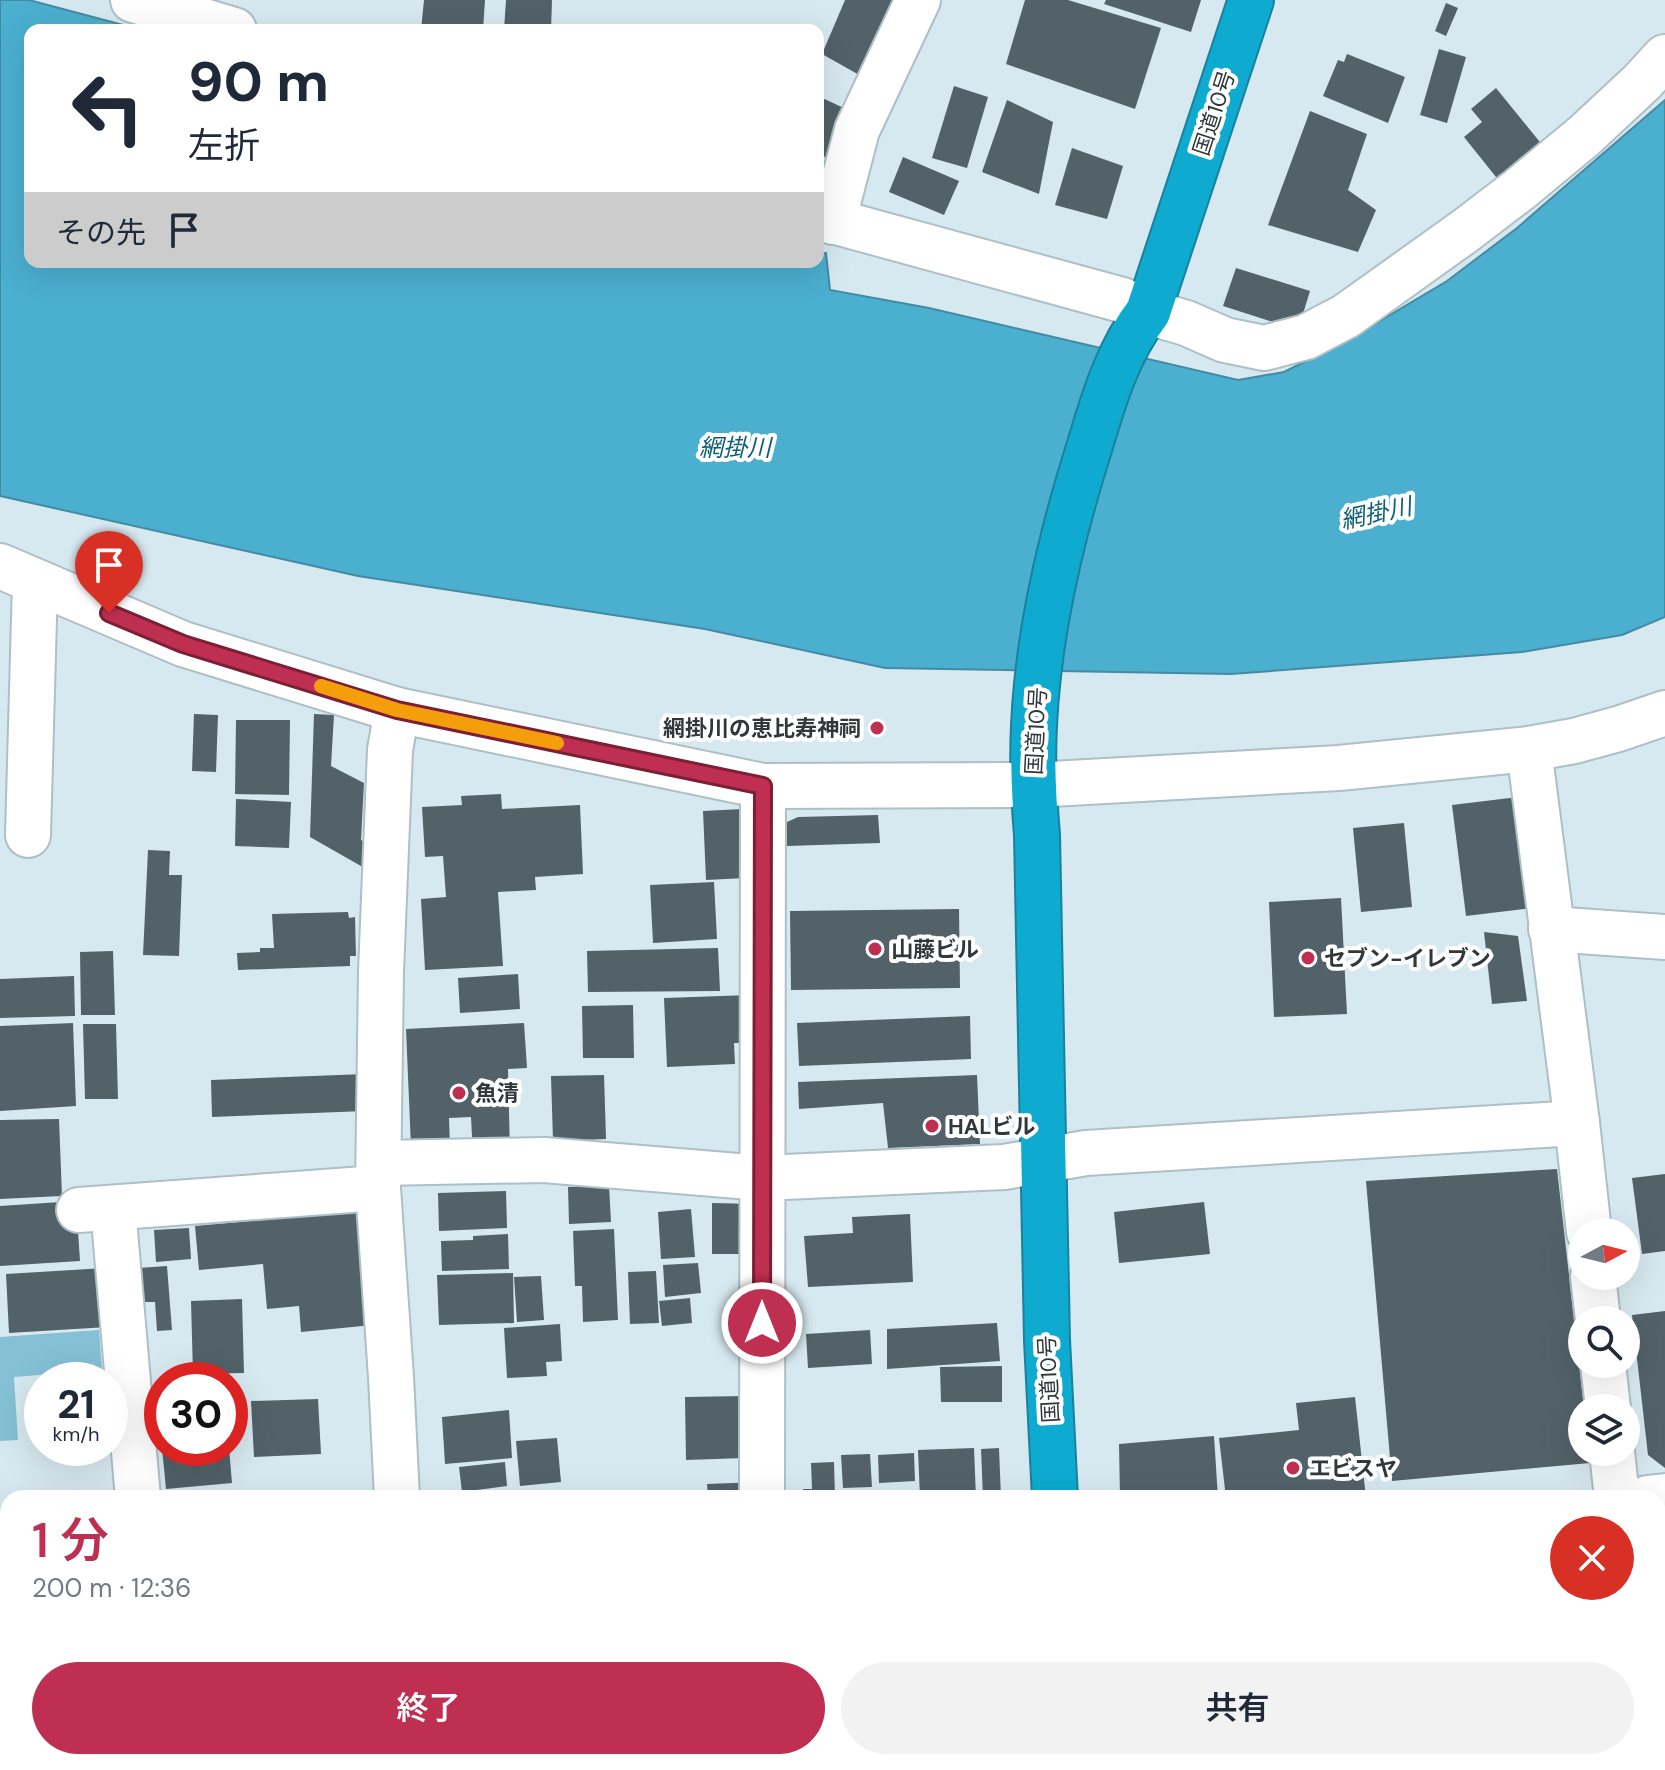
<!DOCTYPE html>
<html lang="ja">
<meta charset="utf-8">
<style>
body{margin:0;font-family:"DM Sans","Noto Sans JP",sans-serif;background:#f2f2f3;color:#1f2937;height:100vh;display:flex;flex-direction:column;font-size:30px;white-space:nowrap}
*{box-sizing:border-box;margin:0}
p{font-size:26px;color:#747a83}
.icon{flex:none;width:44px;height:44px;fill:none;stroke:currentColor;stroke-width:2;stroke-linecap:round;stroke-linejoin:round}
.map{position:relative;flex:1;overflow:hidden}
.sheet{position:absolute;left:0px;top:1490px;width:1666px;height:280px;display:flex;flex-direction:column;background:#fff;border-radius:24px 24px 0 0;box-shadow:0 8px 32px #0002}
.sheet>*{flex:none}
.banner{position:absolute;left:24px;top:24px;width:800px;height:244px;border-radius:16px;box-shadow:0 8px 32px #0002;background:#fff;color:#1f2937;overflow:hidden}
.needle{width:52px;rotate:83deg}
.tools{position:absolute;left:1568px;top:1218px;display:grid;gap:16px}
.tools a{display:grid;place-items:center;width:72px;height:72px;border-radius:50%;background:#fff;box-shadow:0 8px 32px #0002;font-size:40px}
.speed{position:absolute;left:24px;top:1362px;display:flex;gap:16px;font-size:40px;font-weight:700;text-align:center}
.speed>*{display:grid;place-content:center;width:104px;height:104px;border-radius:50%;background:#fff;box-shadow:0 8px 32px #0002;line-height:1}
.speed small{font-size:20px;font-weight:400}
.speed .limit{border:12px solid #d22;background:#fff;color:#111}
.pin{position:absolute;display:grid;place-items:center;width:68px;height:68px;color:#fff;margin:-82px -34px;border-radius:50% 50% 50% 0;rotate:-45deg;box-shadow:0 0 8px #0007}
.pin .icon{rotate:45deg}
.me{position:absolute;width:88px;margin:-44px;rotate:0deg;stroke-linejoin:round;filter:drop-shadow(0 0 6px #0008)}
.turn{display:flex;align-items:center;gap:28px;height:168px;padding:0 32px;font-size:36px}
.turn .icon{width:104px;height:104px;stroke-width:2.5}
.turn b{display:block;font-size:56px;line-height:68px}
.then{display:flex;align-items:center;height:76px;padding:0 32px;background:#0003;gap:16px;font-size:30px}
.round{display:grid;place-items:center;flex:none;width:84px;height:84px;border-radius:42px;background:#f2f2f3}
.overview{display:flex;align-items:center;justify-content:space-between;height:136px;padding:0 32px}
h1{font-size:48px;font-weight:600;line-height:60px;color:#bf2f52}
.cta{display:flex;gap:16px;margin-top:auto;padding:16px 32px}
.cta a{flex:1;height:92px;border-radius:48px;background:#bf2f52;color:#fff;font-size:32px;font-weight:600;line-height:92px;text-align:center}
.cta a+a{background:#f2f2f3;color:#1f2937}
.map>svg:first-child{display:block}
.green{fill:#86c0d5}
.water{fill:#4bafcf;stroke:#438ba2;stroke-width:2}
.building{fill:#526268}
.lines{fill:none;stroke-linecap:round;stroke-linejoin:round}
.minor-casing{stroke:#aebfc6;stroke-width:48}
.major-casing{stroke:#1a829c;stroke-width:48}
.highway-casing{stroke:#1a829c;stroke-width:48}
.minor{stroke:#fff;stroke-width:44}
.major{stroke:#6ecce3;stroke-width:44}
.highway{stroke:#0eaad0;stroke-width:44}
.route-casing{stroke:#7c1f35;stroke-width:20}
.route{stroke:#bf2f52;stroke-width:14}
.slow{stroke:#f59e0b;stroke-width:14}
.poi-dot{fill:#bf2f52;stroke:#fff;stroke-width:3}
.labels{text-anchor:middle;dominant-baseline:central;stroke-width:8;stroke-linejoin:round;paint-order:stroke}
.street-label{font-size:22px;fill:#30383a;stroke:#fff}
.poi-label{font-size:22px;font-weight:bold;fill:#30383a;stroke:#fff;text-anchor:start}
.water-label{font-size:24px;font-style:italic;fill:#0e6076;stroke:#fff}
</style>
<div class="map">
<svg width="1665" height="1770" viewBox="0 0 1665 1770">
<rect width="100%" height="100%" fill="#d7e9f0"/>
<!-- green -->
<path class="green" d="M99 1330 102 1370 14 1377 18 1440 0 1441V1337Z"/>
<!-- water -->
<path class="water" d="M0 0H29L142 30H30V262H717L725 264 746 262H818V254L826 253 830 290 929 308 1238 380 1284 372 1346 341 1447 281 1517 228 1665 100V617L1622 635 1522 652 1231 674 885 668 705 629 358 576 0 496Z"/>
<!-- building -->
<g class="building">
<path d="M424 0H485L483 30H421Z"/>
<path d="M506 0H552L551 30H504Z"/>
<path d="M845 0H897L861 76 822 54Z"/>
<path d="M1025 0H1068L1161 28 1135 109 1006 64Z"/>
<path d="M1106 0H1201L1191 32 1104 4Z"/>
<path d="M1446 3 1458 8 1446 36 1435 31Z"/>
<path d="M1439 49 1466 57 1447 123 1420 115Z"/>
<path d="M1347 54 1405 77 1388 123 1323 96 1338 60 1344 62Z"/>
<path d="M954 86 988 97 967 168 932 158Z"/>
<path d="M1496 88 1548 152 1504 187 1464 137 1482 122 1471 109Z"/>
<path d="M818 96 846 109 829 159 818 154Z"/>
<path d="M1007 100 1053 122 1039 194 982 172Z"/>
<path d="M1310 111 1367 134 1348 190 1376 210 1358 252 1268 225Z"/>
<path d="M1072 148 1123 166 1107 219 1055 205Z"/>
<path d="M903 157 959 181 944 215 889 192Z"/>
<path d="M1236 268 1310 291 1298 330 1223 306Z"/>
<path d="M194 714 218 715 216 772 192 771Z"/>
<path d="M314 714 334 715 331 766 364 783 361 840 377 849 375 874 310 837Z"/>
<path d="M236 720H290L289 795 235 794Z"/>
<path d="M501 794 502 809 580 805 583 874 535 877 536 890 498 892 503 966 425 970 421 899 446 897 443 856 425 857 422 807 462 805 461 796Z"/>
<path d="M1518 797 1532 908 1466 916 1452 805Z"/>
<path d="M236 799 291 802 289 848 235 846Z"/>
<path d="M742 809 746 878 706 880 703 811Z"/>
<path d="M878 815 880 843 787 846V822L798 817Z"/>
<path d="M1404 823 1412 907 1361 912 1353 828Z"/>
<path d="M148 850 170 851 169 875H182L179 956 143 955Z"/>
<path d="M714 882 717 939 653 943 650 885Z"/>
<path d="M1341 898 1347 1014 1274 1017 1269 902Z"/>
<path d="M959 909 960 988 791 990 790 911Z"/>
<path d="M348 912 349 918 355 917 356 956H350V966L238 970 237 953 260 952V948H274L272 914Z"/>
<path d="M1484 932 1518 936 1527 1001 1492 1004Z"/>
<path d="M718 948 720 991 588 992 587 951Z"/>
<path d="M113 951 115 1015H81L80 952Z"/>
<path d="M518 974 520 1009 460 1013 458 978Z"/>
<path d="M74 976 75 1016 0 1018V979Z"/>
<path d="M750 995 752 1043H734L735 1064 667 1067 664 998Z"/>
<path d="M633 1005 634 1058H583L582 1006Z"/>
<path d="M970 1016 971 1059 799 1066 797 1023Z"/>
<path d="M73 1023 76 1106 0 1111V1026Z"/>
<path d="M524 1023 527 1068 508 1069 510 1153 473 1155 471 1117 449 1118 450 1146 411 1147 406 1029Z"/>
<path d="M83 1024H116L118 1099H85Z"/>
<path d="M365 1074 366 1111 212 1117 211 1080Z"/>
<path d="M604 1075 606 1139 553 1141 551 1076Z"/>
<path d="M977 1075 980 1144 888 1148 883 1103 799 1109 798 1082Z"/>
<path d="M59 1119 62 1196 0 1199V1120Z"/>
<path d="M1557 1169 1584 1408H1582V1452H1589L1590 1463 1392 1481 1366 1181Z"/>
<path d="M1665 1174V1251L1642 1254 1632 1178Z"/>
<path d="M609 1185 611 1222 569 1224 568 1187Z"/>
<path d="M506 1191 507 1228 439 1231 438 1193Z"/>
<path d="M76 1201 80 1261 0 1266V1206Z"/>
<path d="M1204 1202 1210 1254 1119 1263 1114 1212Z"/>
<path d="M712 1203 756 1204 755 1254H712Z"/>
<path d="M691 1209 695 1257 661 1259 658 1212Z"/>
<path d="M372 1210 383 1324 301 1332 299 1306 267 1309 263 1264 199 1270 195 1226Z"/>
<path d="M910 1214 913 1282 808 1287 804 1236 853 1233 852 1217Z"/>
<path d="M189 1228 191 1259 156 1262 154 1230Z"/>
<path d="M614 1229 618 1320 583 1322 582 1286H575L573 1231Z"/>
<path d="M508 1234 509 1269 442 1271 441 1241 473 1240V1236Z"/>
<path d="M698 1263 701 1293 665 1297 663 1265Z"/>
<path d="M167 1266 172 1330 157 1331 155 1302H140L138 1268Z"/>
<path d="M105 1268 108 1327 9 1333 6 1274Z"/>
<path d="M656 1271 659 1323 630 1324 628 1272Z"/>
<path d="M513 1273 514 1323 439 1325 437 1275Z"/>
<path d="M541 1276 544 1320 517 1322 514 1277Z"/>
<path d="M690 1298 692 1323 662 1326 659 1301Z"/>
<path d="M242 1299 244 1373 193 1374 191 1301Z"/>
<path d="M1665 1311V1468L1648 1455 1632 1315Z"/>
<path d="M997 1323 1000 1361 887 1369V1329Z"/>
<path d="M560 1324 562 1361 546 1362 547 1376 507 1378 504 1328Z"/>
<path d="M870 1330 872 1364 808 1368 806 1334Z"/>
<path d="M1002 1366V1402H941L940 1367Z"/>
<path d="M744 1396 745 1458 686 1460 685 1397Z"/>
<path d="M1355 1397 1366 1498H1226L1219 1438 1299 1430 1296 1403Z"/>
<path d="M318 1399 321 1454 254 1457 251 1401Z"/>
<path d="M509 1410 512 1458 445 1464 442 1417Z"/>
<path d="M1214 1436 1218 1498H1120L1119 1444Z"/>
<path d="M557 1438 561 1482 520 1486 516 1441Z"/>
<path d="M162 1448H229L232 1483 166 1489Z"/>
<path d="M974 1448 976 1498H920L918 1450Z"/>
<path d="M999 1448 1001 1498H983L981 1449Z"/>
<path d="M914 1453 915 1481 879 1483 878 1455Z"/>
<path d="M870 1454 872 1487 843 1488 841 1455Z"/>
<path d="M505 1462 507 1486 462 1492 459 1467Z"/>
<path d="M834 1462 835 1498H804L803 1489H812L811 1463Z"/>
<path d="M759 1482 760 1498H708L707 1484Z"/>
<path d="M391 1490 392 1498H304V1496Z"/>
<path d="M559 1490 560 1498H514L513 1493Z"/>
<path d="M1665 1553V1599H1663L1659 1560Z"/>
<path d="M8 1554V1622L0 1623V1555Z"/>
<path d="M97 1762H152L153 1770H98Z"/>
<path d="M334 1762H408L409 1770H335Z"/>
<path d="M513 1762H546L547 1770H473L472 1766Z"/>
<path d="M867 1762H910V1770H868Z"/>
<rect x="942" y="1762" width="27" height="8"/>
<path d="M1146 1762H1225V1770H1145Z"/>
<rect x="1269" y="1762" width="57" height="8"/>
<rect x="1330" y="1762" width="81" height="8"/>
<path d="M1566 1762H1626V1770H1567Z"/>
</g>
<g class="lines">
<defs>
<g id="minor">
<path d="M133 0 234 30"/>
<path d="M818 217 1122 300 1148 312 1186 323 1225 340 1264 348 1306 337 1346 316 1465 231 1520 189 1584 136 1642 82 1665 57"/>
<path d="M833 222 857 130 918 0"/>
<path d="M0 566 183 644 397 710 763 786 1033 785 1339 768 1529 749 1574 741 1618 729 1665 713"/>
<path d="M1529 749 1577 1123 1589 1232"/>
<path d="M28 835 35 582"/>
<path d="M1551 929 1665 937"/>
<path d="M379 1163 544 1160 763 1178 1004 1167 1086 1153 1577 1123"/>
<path d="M113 1208 138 1498"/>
<path d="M79 1210 378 1188"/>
<path d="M1593 1276 1598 1320"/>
<path d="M1603 1364 1608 1408"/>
<path d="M1612 1452 1617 1498"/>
<path d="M397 1498 391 1377 378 1188 381 972 390 750 397 710"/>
<path d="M762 1498 763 786"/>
<path d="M1647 1498 1665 1496"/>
<path d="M418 1762 419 1770"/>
<path d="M767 1762V1770"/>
<path d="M1630 1762 1631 1770"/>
</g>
<path id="major" d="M0 1658 8 1657"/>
<g id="highway">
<path d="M1055 1498 1047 1340 1037 835C1034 799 1032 762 1034 726 1038 633 1062 533 1090 445 1104 398 1118 351 1148 312L1251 0"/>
<path d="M1068 1762 1069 1770"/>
</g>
</defs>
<!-- minor casing -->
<use href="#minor" class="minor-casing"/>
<!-- major casing -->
<use href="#major" class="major-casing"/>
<!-- highway casing -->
<use href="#highway" class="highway-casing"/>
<!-- minor -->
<use href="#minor" class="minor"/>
<!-- major -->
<use href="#major" class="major"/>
<!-- highway -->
<use href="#highway" class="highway"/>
</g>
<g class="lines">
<defs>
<path id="route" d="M109 613 183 644 397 710 763 786 762 1323"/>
</defs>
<!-- route casing -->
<use href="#route" class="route-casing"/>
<!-- route -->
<use href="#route" class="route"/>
<!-- slow -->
<path class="slow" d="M321 686 397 710 557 743"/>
</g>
<!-- markers -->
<g class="poi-dot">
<circle cx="877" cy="728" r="8"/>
<circle cx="875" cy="949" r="8"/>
<circle cx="1308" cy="958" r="8"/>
<circle cx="459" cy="1093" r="8"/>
<circle cx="932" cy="1126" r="8"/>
<circle cx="1293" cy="1468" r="8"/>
</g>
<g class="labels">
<!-- street labels -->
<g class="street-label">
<text transform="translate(1214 113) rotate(-72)">国道10号</text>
<text transform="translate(1036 731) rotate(-87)">国道10号</text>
<text transform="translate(1049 1379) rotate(-93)">国道10号</text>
</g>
<!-- poi labels -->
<g class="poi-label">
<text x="861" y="728" text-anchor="end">網掛川の恵比寿神祠</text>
<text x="891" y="949">山藤ビル</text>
<text x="1324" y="958">セブン-イレブン</text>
<text x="475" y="1093">魚清</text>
<text x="948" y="1126">HALビル</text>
<text x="1309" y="1468">エビスヤ</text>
</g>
<!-- water labels -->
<g class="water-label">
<text x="735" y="447">網掛川</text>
<text transform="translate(1376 513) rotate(-12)">網掛川</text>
</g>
</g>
</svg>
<div class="tools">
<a><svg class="needle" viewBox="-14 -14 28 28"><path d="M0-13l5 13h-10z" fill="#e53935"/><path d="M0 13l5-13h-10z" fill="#747a83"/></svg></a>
<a><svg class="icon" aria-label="search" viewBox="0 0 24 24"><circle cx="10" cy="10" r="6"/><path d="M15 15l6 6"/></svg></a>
<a><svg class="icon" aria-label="layers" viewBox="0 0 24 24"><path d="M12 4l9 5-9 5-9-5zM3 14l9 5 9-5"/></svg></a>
</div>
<div class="speed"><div>21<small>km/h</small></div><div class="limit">30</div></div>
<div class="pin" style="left:109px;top:613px;background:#d93025"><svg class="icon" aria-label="arrive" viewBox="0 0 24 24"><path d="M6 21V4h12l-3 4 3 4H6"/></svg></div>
<svg class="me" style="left:762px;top:1323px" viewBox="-20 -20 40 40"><circle r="17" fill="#bf2f52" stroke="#fff" stroke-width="3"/><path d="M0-11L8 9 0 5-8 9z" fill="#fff"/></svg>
<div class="banner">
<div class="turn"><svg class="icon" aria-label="left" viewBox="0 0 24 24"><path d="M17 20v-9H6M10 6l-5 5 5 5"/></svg><div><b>90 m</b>左折</div></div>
<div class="then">その先<svg class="icon" aria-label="arrive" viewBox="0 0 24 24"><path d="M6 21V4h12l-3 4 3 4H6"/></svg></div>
</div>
<section class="sheet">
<div class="overview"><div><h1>1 分</h1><p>200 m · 12:36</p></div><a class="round" style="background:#d93025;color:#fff"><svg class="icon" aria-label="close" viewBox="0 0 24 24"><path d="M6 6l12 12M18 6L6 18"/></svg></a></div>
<div class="cta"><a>終了</a><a>共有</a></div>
</section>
</div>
